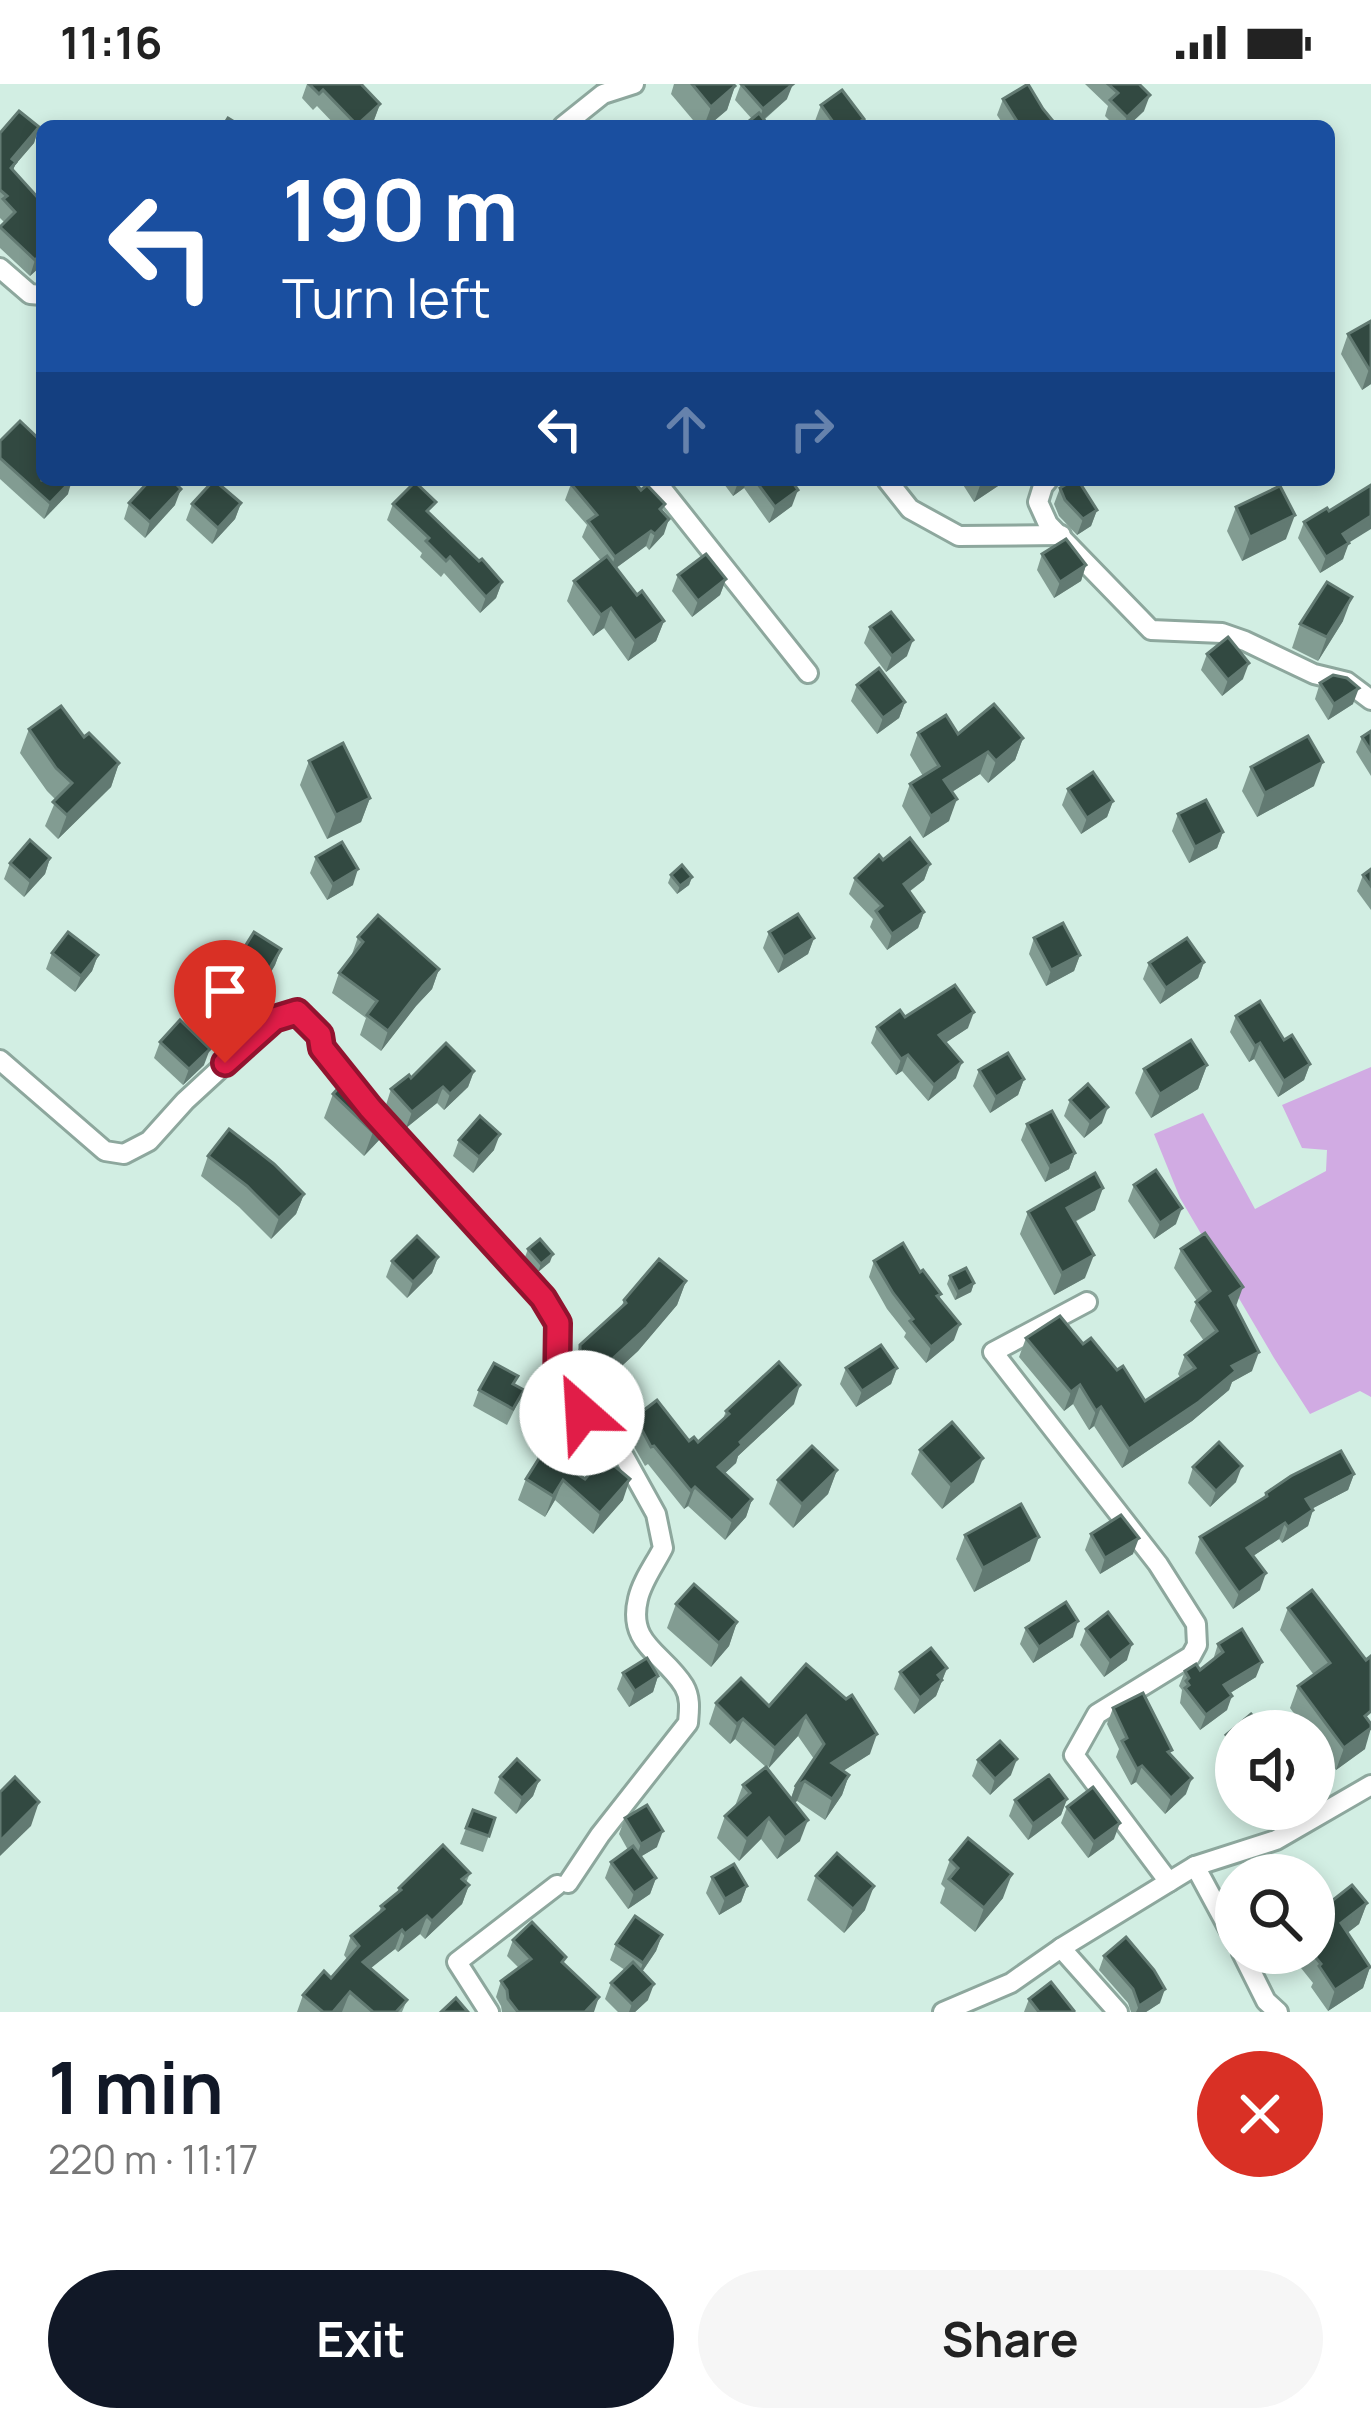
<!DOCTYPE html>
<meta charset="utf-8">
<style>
body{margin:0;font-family:Manrope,sans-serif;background:#f6f6f6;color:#222;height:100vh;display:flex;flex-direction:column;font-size:45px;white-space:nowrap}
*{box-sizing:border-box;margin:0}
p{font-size:39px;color:#767676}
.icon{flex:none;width:66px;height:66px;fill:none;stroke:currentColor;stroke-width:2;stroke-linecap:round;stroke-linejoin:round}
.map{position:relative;height:1928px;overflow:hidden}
.details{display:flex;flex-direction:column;background:#fff;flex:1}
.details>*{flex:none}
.banner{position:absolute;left:36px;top:36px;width:1299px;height:366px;border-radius:18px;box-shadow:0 6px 18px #0003;background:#1a4fa0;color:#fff;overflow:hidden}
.tools{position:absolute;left:1215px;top:1626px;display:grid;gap:24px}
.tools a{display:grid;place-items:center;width:120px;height:120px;border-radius:50%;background:#fff;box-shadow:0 6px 18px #0003;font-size:60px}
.pin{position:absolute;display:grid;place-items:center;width:102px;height:102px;color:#fff;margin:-123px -51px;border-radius:50% 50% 50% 0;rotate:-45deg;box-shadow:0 0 12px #0007}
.pin .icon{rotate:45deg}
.me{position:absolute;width:132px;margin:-66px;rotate:334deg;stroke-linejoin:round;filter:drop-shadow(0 0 9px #0008)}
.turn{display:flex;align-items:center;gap:42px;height:252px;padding:0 48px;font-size:54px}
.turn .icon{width:156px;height:156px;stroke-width:2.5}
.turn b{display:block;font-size:84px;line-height:102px}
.lanes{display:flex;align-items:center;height:114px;padding:0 48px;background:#0003;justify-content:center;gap:60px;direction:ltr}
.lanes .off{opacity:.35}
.round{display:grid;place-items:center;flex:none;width:126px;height:126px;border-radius:63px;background:#f6f6f6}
.summary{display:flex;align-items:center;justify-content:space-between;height:204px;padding:0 48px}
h1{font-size:72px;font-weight:700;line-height:90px;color:#111827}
.action{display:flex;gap:24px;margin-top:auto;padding:24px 48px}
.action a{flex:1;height:138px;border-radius:72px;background:#111827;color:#fff;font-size:48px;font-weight:700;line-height:138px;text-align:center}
.action a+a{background:#f6f6f6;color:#222}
.status{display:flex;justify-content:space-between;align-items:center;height:84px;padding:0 60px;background:#fff;direction:ltr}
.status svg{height:33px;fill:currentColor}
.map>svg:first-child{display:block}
.green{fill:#d1abe3}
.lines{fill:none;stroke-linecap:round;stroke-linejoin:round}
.street-casing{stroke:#8da79d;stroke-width:24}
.street{stroke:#fff;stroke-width:18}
.wall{fill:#829c92;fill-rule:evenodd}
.shaded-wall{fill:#627a72}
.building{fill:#324941;stroke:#627a72;stroke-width:3}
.route-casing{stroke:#92132f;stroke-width:30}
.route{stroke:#e11d48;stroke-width:21}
</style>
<div class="status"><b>11:16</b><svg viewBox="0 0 49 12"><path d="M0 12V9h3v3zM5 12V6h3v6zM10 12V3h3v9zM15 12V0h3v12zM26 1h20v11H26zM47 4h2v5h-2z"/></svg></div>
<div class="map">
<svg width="1371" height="1928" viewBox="0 0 1371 1928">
<rect width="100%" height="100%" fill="#d2eee3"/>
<!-- green -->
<path class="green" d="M1371 983V1313L1360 1307 1310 1330 1274 1274 1180 1114 1154 1050 1203 1029 1255 1125 1326 1087 1327 1066 1302 1064 1282 1021Z"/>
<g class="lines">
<defs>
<g id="street">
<path d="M563 42 603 10 634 0"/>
<path d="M0 184 30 210 42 211"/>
<path d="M655 396 808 589"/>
<path d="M887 396 910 425 959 452 1061 451"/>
<path d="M1048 396 1043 402 1038 418 1048 440 1151 546 1222 549 1245 557 1314 590 1347 598 1371 616"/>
<path d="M0 976 105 1067 124 1070 149 1057 185 1017 274 935 297 928 320 951 322 964 370 1024 543 1214 558 1239V1305L582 1329 610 1347 656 1430 663 1464C655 1480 642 1497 638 1515 627 1561 664 1569 684 1602 691 1614 689 1627 688 1639L600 1751 568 1799"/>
<path d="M1087 1218 993 1268 1158 1480 1196 1540 1197 1561 1191 1572 1097 1630 1074 1671 1169 1798"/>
<path d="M1195 1782 1236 1858"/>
<path d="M1061 1864 1118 1928"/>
<path d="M1242 1869 1266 1917 1278 1928"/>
<path d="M489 1928 457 1878 557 1801"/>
<path d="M943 1928 1011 1899 1061 1864 1195 1782 1276 1756 1371 1701"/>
</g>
</defs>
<!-- street casing -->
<use href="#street" class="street-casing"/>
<!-- street -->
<use href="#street" class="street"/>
</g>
<!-- wall -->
<g class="wall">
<path d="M307 0H361L380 20 374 36 367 42H336L317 22 313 26 302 14Z"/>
<path d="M674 0H733L735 2 727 26 708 42H698L671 10Z"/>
<path d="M741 0 787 15 764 36 752 35 735 16Z"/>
<path d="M1085 0H1139L1144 27 1128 42H1115L1105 32 1108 22Z"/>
<path d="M1003 15 1043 25 1057 42H1004L997 31Z"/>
<path d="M821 21 861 42H819L815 37Z"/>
<path d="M39 43 34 59 15 81 13 86 40 116 42 114V181L30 192 0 164V141L4 138 0 134V49Z"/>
<path d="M1371 237V300L1362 306 1341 270 1348 250Z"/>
<path d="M0 357 68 410 44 435 0 395Z"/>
<path d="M726 396H791L792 422 769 439 744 404 733 412 724 400Z"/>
<path d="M960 396H1007L974 418Z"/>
<path d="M571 400 641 406 665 420 662 427 664 450 649 466 646 462 616 484 637 511 664 537 656 557 628 577 604 544 593 552 567 517 574 497 601 477 582 453 587 441 565 416Z"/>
<path d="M1060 404 1097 426 1091 442 1077 451 1059 432 1054 420Z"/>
<path d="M129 419 175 421 145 454 124 435Z"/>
<path d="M241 419 235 435 212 460 186 436 192 420Z"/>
<path d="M393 420 431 431 502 498 496 514 480 529 444 489 441 493 420 473 422 469 387 436Z"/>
<path d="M1236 423 1286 455 1242 477 1227 447Z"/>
<path d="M1304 438 1348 459 1343 475 1320 489 1298 454Z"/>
<path d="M1042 470 1086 481 1081 497 1054 514 1037 486Z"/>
<path d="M678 491 726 495 720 511 692 533 672 507Z"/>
<path d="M1343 537 1318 577 1292 564 1300 540Z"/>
<path d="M870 543 907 572 886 588 864 559Z"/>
<path d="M1207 570 1243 595 1222 612 1201 586Z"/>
<path d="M1320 599 1353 620 1328 636 1315 615Z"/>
<path d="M857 601 905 618 899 634 877 650 851 617Z"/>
<path d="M29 645 84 653 119 679 111 703 58 755 45 742 56 716 47 707 20 669Z"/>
<path d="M1371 647V692L1356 668 1362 653Z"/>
<path d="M918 649 958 650 1023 654 1015 676 988 699 980 690 952 708 949 737 923 754 902 722 910 700 923 692 910 671Z"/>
<path d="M309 677 370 714 361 738 327 755 300 701Z"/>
<path d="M1251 683 1314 702 1257 733 1242 707Z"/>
<path d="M1068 705 1113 717 1107 733 1081 750 1062 721Z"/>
<path d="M1178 730 1223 748 1217 764 1189 779 1172 747Z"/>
<path d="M316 773 353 801 327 816 310 789Z"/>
<path d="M50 774 45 790 24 813 4 795 10 779Z"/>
<path d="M883 776 930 780 924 796 909 808 924 828 918 844 887 866 870 843 873 835 849 810 855 794Z"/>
<path d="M1371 785V826L1357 807 1363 791Z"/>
<path d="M671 791 692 793 689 801 677 810 668 799Z"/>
<path d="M769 848 814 854 808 870 778 889 763 864Z"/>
<path d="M358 853 439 885 432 905 416 922 381 967 360 951 366 934 332 909 339 889 351 873Z"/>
<path d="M1034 854 1080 871 1074 887 1046 902 1029 870Z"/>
<path d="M281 865 275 881 256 913 228 896 234 880Z"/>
<path d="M52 869 98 871 92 887 75 908 46 885Z"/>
<path d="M1204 878 1198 894 1160 920 1143 895 1149 879Z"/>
<path d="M1236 932 1284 956 1310 980 1304 996 1278 1013 1254 975 1249 978 1230 948Z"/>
<path d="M905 933 968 944 945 959 956 994 928 1017 902 987 896 991 871 959 877 943Z"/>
<path d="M160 958 204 981 183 1001 154 974Z"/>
<path d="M1207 981 1198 1005 1151 1034 1135 1009 1144 985Z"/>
<path d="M979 986 1024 995 1018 1011 990 1029 973 1002Z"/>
<path d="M474 987 468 1003 444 1026 437 1019 406 1044 386 1021 391 1005 411 994Z"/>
<path d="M333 1010 380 1055 364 1072 324 1034Z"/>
<path d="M1070 1016 1102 1039 1084 1054 1064 1032Z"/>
<path d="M1027 1040 1075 1069 1069 1085 1045 1098 1021 1056Z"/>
<path d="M459 1056 494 1066 473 1089 453 1072Z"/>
<path d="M208 1072 304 1110 296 1130 271 1155 239 1123 201 1092Z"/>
<path d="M1134 1101 1176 1140 1154 1155 1128 1117Z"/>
<path d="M1095 1126 1075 1138 1085 1194 1054 1211 1020 1150 1028 1128Z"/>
<path d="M528 1165 550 1178 538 1188 525 1173Z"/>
<path d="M1181 1165 1235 1222 1252 1287 1232 1298 1229 1306 1192 1337 1122 1384 1094 1342 1089 1346 1073 1320 1064 1327 1019 1273 1026 1254 1083 1260 1117 1286 1145 1317 1180 1293 1178 1290 1185 1271 1204 1257 1190 1237 1197 1217 1174 1184Z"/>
<path d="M438 1173 432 1189 407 1214 386 1193 392 1177Z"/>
<path d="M874 1177 920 1188 941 1210 939 1215 954 1256 926 1279 904 1253 906 1249 887 1225 869 1193Z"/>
<path d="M950 1192 974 1199 971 1208 955 1216 947 1200Z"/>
<path d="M686 1197 677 1221 638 1267 587 1314 572 1297V1285L580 1261 621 1224 624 1216Z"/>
<path d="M846 1284H897L891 1300 856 1323 840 1300Z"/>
<path d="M514 1301 524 1306 507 1341 473 1322 479 1306Z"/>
<path d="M794 1320 738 1372 736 1379 725 1389 752 1415 746 1433 725 1456 688 1422 684 1425 648 1380 645 1382 628 1352 635 1333 689 1357 698 1358 723 1335 726 1327Z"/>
<path d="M920 1366 974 1398 942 1425 911 1390Z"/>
<path d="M543 1368 623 1416 593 1450 555 1416 545 1433 518 1416 526 1395Z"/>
<path d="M1193 1383 1236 1398 1210 1423 1188 1399Z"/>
<path d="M837 1386 828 1410 793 1444 769 1420 778 1396Z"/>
<path d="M1354 1390 1348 1406 1313 1424 1308 1442 1282 1459 1279 1455 1253 1472 1260 1506 1233 1525 1195 1469 1200 1453 1264 1413 1266 1409Z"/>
<path d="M1091 1450 1133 1470 1100 1490 1085 1466Z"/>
<path d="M965 1451 1030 1477 974 1508 956 1475Z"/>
<path d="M1312 1506 1365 1665 1336 1686 1314 1656V1647H1307L1290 1624 1298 1602 1314 1591 1280 1546 1288 1524Z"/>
<path d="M676 1520 737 1538 729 1562 711 1583 667 1544Z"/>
<path d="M1026 1544 1073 1553 1033 1579 1020 1560Z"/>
<path d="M1086 1545 1127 1576 1104 1593 1080 1561Z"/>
<path d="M1218 1560 1256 1593 1230 1609 1227 1626 1200 1646 1180 1619 1182 1606 1179 1602 1185 1587 1200 1586 1213 1576Z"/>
<path d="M806 1580 870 1670 843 1687 849 1691 842 1711 825 1736 797 1717 794 1719 800 1757 777 1775 761 1755 739 1777 717 1754 725 1732 735 1722 743 1701 766 1683 735 1655 730 1660 709 1640 716 1619 769 1622ZM798 1652 814 1675 795 1703 791 1714 767 1684Z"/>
<path d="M947 1584 936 1612 914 1630 894 1605 900 1588Z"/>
<path d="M623 1589 658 1592 653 1608 629 1623 617 1605Z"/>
<path d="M1113 1624 1171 1670 1186 1710 1165 1730 1136 1698 1131 1701 1116 1673 1119 1665 1107 1640Z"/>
<path d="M1236 1647V1686L1220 1667 1226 1651Z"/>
<path d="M978 1676 1011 1691 990 1711 972 1692Z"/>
<path d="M500 1693 539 1696 533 1712 516 1730 494 1709Z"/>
<path d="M1067 1715 1061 1731 1028 1756 1009 1732 1015 1716Z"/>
<path d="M1067 1723 1114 1755 1088 1774 1061 1739Z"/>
<path d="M473 1726 495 1734 483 1768 460 1760Z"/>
<path d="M625 1734 657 1763 640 1773 656 1794 650 1810 628 1825 605 1794 611 1778 628 1766 619 1750Z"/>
<path d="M950 1776 1003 1814 975 1848 940 1819 945 1804 941 1800Z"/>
<path d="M470 1789 466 1799 469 1801 462 1820 425 1855 420 1850 398 1868 395 1865 370 1884 407 1916 402 1928H297L303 1911 331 1894 347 1875 344 1871 351 1852 379 1829 381 1822 397 1809 399 1804Z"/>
<path d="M816 1792 865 1826 844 1849 807 1816Z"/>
<path d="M712 1793 747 1802 741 1818 719 1831 706 1809Z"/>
<path d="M1367 1819 1359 1840 1347 1849 1370 1883 1363 1904 1328 1927 1311 1903 1313 1899 1289 1869H1314Z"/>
<path d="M662 1851 656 1867 642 1888 648 1916 635 1928H618L605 1915 611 1899 625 1886 610 1876 616 1860Z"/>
<path d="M513 1856 564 1880 594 1928H502L501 1922 496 1913 501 1897 519 1884 507 1872Z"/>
<path d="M1104 1872 1160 1919 1146 1928H1131L1128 1919 1099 1886Z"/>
<path d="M1029 1915 1074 1928H1024Z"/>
</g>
<!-- shaded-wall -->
<g class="shaded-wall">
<path d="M793 0 787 15 757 41 763 25Z"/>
<path d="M735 2 727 26 708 42H704L711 23Z"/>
<path d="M1150 11 1144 27 1128 42H1123L1127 33Z"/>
<path d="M380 20 374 36 367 42H356Z"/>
<path d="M39 43 34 59 15 81 10 94 12 75Z"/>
<path d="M42 170V181L30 192 35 176Z"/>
<path d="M1371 284V300L1362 306 1369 285Z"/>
<path d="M72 396 68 410 44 435 50 419Z"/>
<path d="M739 396H747L744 404 733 412Z"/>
<path d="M982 396H1007L974 418Z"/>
<path d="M181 405 175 421 145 454 150 438Z"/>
<path d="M798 406 792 422 769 439 775 423Z"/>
<path d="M241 419 235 435 212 460 218 444Z"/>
<path d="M1097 426 1091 442 1077 451 1083 435Z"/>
<path d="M1295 431 1286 455 1242 477 1250 453Z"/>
<path d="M1371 432V445L1337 466 1343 450Z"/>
<path d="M669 435 664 450 649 466 655 450Z"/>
<path d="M651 447 646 462 609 489 615 473Z"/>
<path d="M1349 459 1343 475 1320 489 1326 473Z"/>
<path d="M1086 481 1081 497 1054 514 1060 498Z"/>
<path d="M726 495 720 511 692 533 698 517Z"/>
<path d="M502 498 496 514 480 529 486 513Z"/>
<path d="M1352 513 1343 537 1318 577 1327 553Z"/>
<path d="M611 524 604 544 593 552 601 531Z"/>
<path d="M664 537 656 557 628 577 635 557Z"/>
<path d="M913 556 907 572 886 588 892 572Z"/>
<path d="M1249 579 1243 595 1222 612 1228 596Z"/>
<path d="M1359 604 1353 620 1328 636 1334 620Z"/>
<path d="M905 618 899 634 877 650 883 634Z"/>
<path d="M1023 654 1015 676 988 699 996 677Z"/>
<path d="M988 668 980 690 936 718 944 696Z"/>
<path d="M1323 678 1314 702 1257 733 1265 709Z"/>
<path d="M119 679 111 703 58 755 67 731Z"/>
<path d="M370 714 361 738 327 755 336 731Z"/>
<path d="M957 715 949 737 923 754 931 732Z"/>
<path d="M1113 717 1107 733 1081 750 1087 734Z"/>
<path d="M1223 748 1217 764 1189 779 1195 763Z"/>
<path d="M50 774 45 790 24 813 30 797Z"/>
<path d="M930 780 924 796 898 816 904 800Z"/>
<path d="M358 785 353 801 327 816 333 800Z"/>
<path d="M692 793 689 801 677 810 680 802Z"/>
<path d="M924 828 918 844 887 866 892 850Z"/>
<path d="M814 854 808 870 778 889 784 873Z"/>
<path d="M281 865 275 881 256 913 262 897Z"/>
<path d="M98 871 92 887 75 908 81 892Z"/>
<path d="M1080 871 1074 887 1046 902 1051 886Z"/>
<path d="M1204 878 1198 894 1160 920 1166 904Z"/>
<path d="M439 885 432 905 416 922 381 967 388 947 423 902Z"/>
<path d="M974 928 968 944 933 967 939 951Z"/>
<path d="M1260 959 1254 975 1249 978 1255 962Z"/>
<path d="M210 965 204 981 183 1001 189 985Z"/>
<path d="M908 971 902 987 896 991 901 975Z"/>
<path d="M962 978 956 994 928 1017 934 1001Z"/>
<path d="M1310 980 1304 996 1278 1013 1284 997Z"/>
<path d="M1207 981 1198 1005 1151 1034 1160 1010Z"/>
<path d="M474 987 468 1003 444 1026 450 1010Z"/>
<path d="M1024 995 1018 1011 990 1029 996 1013Z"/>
<path d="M443 1003 437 1019 406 1044 412 1028Z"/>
<path d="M1108 1023 1102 1039 1084 1054 1090 1038Z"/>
<path d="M388 1031 380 1055 364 1072 373 1048Z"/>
<path d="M500 1050 494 1066 473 1089 479 1073Z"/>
<path d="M1075 1069 1069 1085 1045 1098 1050 1082Z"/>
<path d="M1103 1104 1095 1126 1059 1146 1067 1124Z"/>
<path d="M304 1110 296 1130 271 1155 279 1134Z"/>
<path d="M1182 1124 1176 1140 1154 1155 1160 1139Z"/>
<path d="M553 1170 550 1178 538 1188 541 1180Z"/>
<path d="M1094 1171 1085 1194 1054 1211 1062 1189Z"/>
<path d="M438 1173 432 1189 407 1214 413 1198Z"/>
<path d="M686 1197 677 1221 638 1267 587 1314 596 1290Z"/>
<path d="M974 1199 971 1208 955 1216 958 1208Z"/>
<path d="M1243 1203 1236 1222 1230 1212Z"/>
<path d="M960 1240 954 1256 926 1279 931 1263Z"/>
<path d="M1259 1268 1252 1287 1232 1298 1229 1306 1192 1337 1122 1384 1129 1365 1232 1282Z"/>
<path d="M897 1284 891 1300 856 1323 862 1307Z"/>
<path d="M800 1301 794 1320 738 1372 736 1379 711 1402 718 1383 740 1358Z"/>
<path d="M1080 1301 1073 1320 1064 1327 1071 1308Z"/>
<path d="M1101 1323 1094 1342 1089 1346 1096 1327Z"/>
<path d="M983 1374 974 1398 942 1425 951 1401Z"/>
<path d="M1242 1382 1236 1398 1210 1423 1216 1407Z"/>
<path d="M837 1386 828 1410 793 1444 802 1420Z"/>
<path d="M1354 1390 1348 1406 1300 1431 1306 1415Z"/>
<path d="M630 1395 623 1416 593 1450 600 1429Z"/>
<path d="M563 1396 555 1416 545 1433 553 1412Z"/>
<path d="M695 1403 688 1422 684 1425 691 1407Z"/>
<path d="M752 1415 746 1433 725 1456 732 1437Z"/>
<path d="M1313 1426 1308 1442 1282 1459 1288 1443Z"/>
<path d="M1285 1439 1279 1455 1241 1480 1247 1464Z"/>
<path d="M1039 1453 1030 1477 974 1508 983 1484Z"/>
<path d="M1139 1454 1133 1470 1100 1490 1105 1474Z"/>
<path d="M1266 1489 1260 1506 1233 1525 1239 1509Z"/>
<path d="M1078 1537 1073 1553 1033 1579 1039 1563Z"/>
<path d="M737 1538 729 1562 711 1583 719 1559Z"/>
<path d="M1132 1560 1127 1576 1104 1593 1110 1577Z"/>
<path d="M1262 1578 1256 1593 1219 1616 1224 1601Z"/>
<path d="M947 1584 936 1612 914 1630 920 1614 938 1591Z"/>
<path d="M658 1592 653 1608 629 1623 635 1607Z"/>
<path d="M1232 1612 1227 1626 1200 1646 1206 1631Z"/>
<path d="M806 1632 798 1652 768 1685 775 1664Z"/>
<path d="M743 1635 735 1655 730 1660 737 1640Z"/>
<path d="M1371 1644 1365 1665 1336 1686 1344 1664Z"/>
<path d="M877 1650 870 1670 824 1699 832 1679Z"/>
<path d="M1017 1675 1011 1691 990 1711 995 1695Z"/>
<path d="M1142 1682 1136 1698 1131 1701 1137 1685Z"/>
<path d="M849 1691 842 1711 825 1736 832 1715Z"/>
<path d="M1192 1694 1186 1710 1165 1730 1171 1714Z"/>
<path d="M539 1696 533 1712 516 1730 522 1714Z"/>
<path d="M805 1697 797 1717 788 1723 795 1703Z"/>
<path d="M1067 1715 1061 1731 1028 1756 1033 1740Z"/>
<path d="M39 1718 31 1742 0 1772V1757Z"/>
<path d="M769 1734 761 1755 739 1777 747 1755Z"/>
<path d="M808 1736 800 1757 777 1775 785 1754Z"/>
<path d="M1120 1739 1114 1755 1088 1774 1094 1758Z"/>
<path d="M663 1747 657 1763 635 1776 641 1760Z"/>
<path d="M1012 1790 1003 1814 975 1848 984 1824Z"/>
<path d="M656 1794 650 1810 628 1825 634 1809Z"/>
<path d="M469 1801 462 1820 425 1855 432 1837Z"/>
<path d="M747 1802 741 1818 719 1831 725 1815Z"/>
<path d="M874 1802 865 1826 844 1849 853 1825Z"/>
<path d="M1367 1819 1359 1840 1333 1860 1341 1839Z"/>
<path d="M427 1832 420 1850 398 1868 405 1850Z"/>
<path d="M402 1846 395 1865 356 1896 363 1878Z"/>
<path d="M662 1851 656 1867 637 1895 643 1879Z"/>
<path d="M1370 1883 1363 1904 1328 1927 1335 1906Z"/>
<path d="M654 1900 648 1916 635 1928H629L632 1920Z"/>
<path d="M1165 1905 1160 1919 1146 1928H1136L1139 1922Z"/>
<path d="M350 1908 342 1928H333Z"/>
<path d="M599 1913 594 1928H585Z"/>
</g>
<!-- building -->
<g class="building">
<path d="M309 0H361L380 20 357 41 323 6 319 10Z"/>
<path d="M692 0H733L735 2 711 23Z"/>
<path d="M741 0H793L763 25Z"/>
<path d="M1028 0 1043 25 1057 42H1020L1003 15Z"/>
<path d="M1108 0H1139L1150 11 1127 33 1110 16 1118 9Z"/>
<path d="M842 6 864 35 854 42H836L821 21Z"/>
<path d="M19 27 39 43 12 75 16 78 11 84 40 116 42 114V170L35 176 0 143 15 128 3 115 7 112 0 106V49Z"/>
<path d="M759 29 769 42H743Z"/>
<path d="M228 34 241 42H223Z"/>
<path d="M1371 237V284L1369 285 1348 250Z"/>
<path d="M20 337 42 358V396H72L50 419 0 374V357Z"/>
<path d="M150 396H172L181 405 150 438 129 419Z"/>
<path d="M214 396 241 419 218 444 192 420Z"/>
<path d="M576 396H633L641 406 647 401 665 420 660 425 669 435 655 450 651 447 615 473 588 437 597 431 571 400Z"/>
<path d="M755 396H791L798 406 775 423Z"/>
<path d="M1073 396H1078L1097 426 1083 435 1065 416 1060 404Z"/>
<path d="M415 398 436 418 427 427 479 477 482 475 502 498 486 513 450 473 446 477 426 457 429 454 393 420Z"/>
<path d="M1371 401V432L1343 450 1349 459 1326 473 1304 438 1327 424 1329 427Z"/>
<path d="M1280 402 1295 431 1250 453 1236 423Z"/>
<path d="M1066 455 1086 481 1060 498 1042 470Z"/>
<path d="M706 470 726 495 698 517 678 491Z"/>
<path d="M607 472 637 511 642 507 664 537 635 557 611 524 601 531 574 497Z"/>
<path d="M1327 498 1352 513 1327 553 1300 540Z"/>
<path d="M891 528 913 556 892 572 870 543Z"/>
<path d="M1228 553 1249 579 1228 596 1207 570Z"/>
<path d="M879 584 905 618 883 634 857 601Z"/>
<path d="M1333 591 1347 594 1359 604 1334 620 1320 599Z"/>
<path d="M994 620 1023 654 996 677 988 668 944 696 957 715 931 732 910 700 939 682 918 649 946 631 958 650Z"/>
<path d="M61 622 84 653 89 649 119 679 67 731 53 718 72 699 56 684 29 645Z"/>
<path d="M1371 647V667L1362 653Z"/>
<path d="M1308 652 1323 678 1265 709 1251 683Z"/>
<path d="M343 659 370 714 336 731 309 677Z"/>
<path d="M1093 688 1113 717 1087 734 1068 705Z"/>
<path d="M1206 716 1223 748 1195 763 1178 730Z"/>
<path d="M910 754 930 780 904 800 924 828 892 850 876 827 882 822 855 794 879 771 883 776Z"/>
<path d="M30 756 50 774 30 797 10 779Z"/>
<path d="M342 758 358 785 333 800 316 773Z"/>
<path d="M682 781 692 793 680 802 671 791Z"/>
<path d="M1371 785V802L1363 791Z"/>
<path d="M798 830 814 854 784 873 769 848Z"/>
<path d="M378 831 439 885 423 902 388 947 367 931 377 917 339 889 363 858 358 853Z"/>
<path d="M1063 839 1080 871 1051 886 1034 854Z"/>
<path d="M68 848 98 871 81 892 52 869Z"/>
<path d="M254 848 281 865 262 897 234 880Z"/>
<path d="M1187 854 1204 878 1166 904 1149 879Z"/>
<path d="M955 901 974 928 939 951 962 978 934 1001 908 971 901 975 877 943 900 926 905 933Z"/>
<path d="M1260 917 1284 956 1292 951 1310 980 1284 997 1260 959 1255 962 1236 932Z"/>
<path d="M180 936 210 965 189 985 160 958Z"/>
<path d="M1191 956 1207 981 1160 1010 1144 985Z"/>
<path d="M446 959 474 987 450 1010 443 1003 412 1028 391 1005 409 991 411 994Z"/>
<path d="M1008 969 1024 995 996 1013 979 986Z"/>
<path d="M351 990 388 1031 373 1048 333 1010Z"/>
<path d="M1088 1000 1108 1023 1090 1038 1070 1016Z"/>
<path d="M1052 1027 1075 1069 1050 1082 1027 1040Z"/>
<path d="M480 1032 500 1050 479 1073 459 1056Z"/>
<path d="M229 1045 274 1080 304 1110 279 1134 247 1102 208 1072Z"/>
<path d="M1156 1086 1182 1124 1160 1139 1134 1101Z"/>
<path d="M1095 1089 1103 1104 1067 1124 1094 1171 1062 1189 1028 1128Z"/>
<path d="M1205 1149 1243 1203 1230 1212 1259 1268 1232 1282 1236 1287 1199 1318 1129 1365 1101 1323 1096 1327 1080 1301 1071 1308 1026 1254 1060 1232 1083 1260 1091 1254 1117 1286 1123 1282 1145 1317 1195 1284 1185 1271 1217 1247 1196 1218 1210 1207 1181 1165Z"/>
<path d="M417 1152 438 1173 413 1198 392 1177Z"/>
<path d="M540 1155 553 1170 541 1180 528 1165Z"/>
<path d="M903 1159 920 1188 923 1186 941 1210 937 1212 960 1240 931 1263 910 1237 913 1235 893 1209 874 1177Z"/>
<path d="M659 1175 686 1197 647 1243 596 1290 580 1273V1261L626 1219 624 1216Z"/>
<path d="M966 1184 974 1199 958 1208 950 1192Z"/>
<path d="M881 1261 897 1284 862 1307 846 1284Z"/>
<path d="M779 1278 800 1301 740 1358 742 1361 718 1383 752 1415 732 1437 695 1403 691 1407 654 1362 651 1363 635 1333 657 1316 689 1357 694 1353 698 1358 729 1330 726 1327Z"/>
<path d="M494 1279 518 1292 513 1300 524 1306 513 1325 479 1306Z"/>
<path d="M952 1338 983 1374 951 1401 920 1366Z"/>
<path d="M1219 1358 1242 1382 1216 1407 1193 1383Z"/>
<path d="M812 1362 837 1386 802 1420 778 1396Z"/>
<path d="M1341 1367 1354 1390 1306 1415 1313 1426 1288 1443 1285 1439 1247 1464 1266 1489 1239 1509 1200 1453 1267 1412 1266 1409 1291 1392Z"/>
<path d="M543 1368 585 1395 604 1373 630 1395 600 1429 563 1396 553 1412 526 1395Z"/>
<path d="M1021 1420 1039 1453 983 1484 965 1451Z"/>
<path d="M1121 1431 1139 1454 1105 1474 1091 1450Z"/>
<path d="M694 1500 737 1538 719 1559 676 1520Z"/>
<path d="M1312 1506 1366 1576 1371 1572V1627L1365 1632 1371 1640V1644L1344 1664 1298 1602 1330 1579 1288 1524Z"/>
<path d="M1066 1518 1078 1537 1039 1563 1026 1544Z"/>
<path d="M1108 1528 1132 1560 1110 1577 1086 1545Z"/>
<path d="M1242 1545 1262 1578 1224 1601 1232 1612 1206 1631 1185 1604 1189 1601 1186 1597 1189 1594 1185 1587 1196 1580 1200 1586 1223 1568 1218 1560Z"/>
<path d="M931 1564 947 1584 938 1591 942 1596 920 1614 900 1588Z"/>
<path d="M647 1574 658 1592 635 1607 623 1589Z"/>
<path d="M806 1580 846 1615 852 1611 877 1650 832 1679 849 1691 832 1715 805 1697 795 1703 824 1660 806 1632 775 1664 743 1635 737 1640 716 1619 741 1594 769 1622Z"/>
<path d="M1143 1609 1172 1666 1168 1668 1192 1694 1171 1714 1142 1682 1137 1685 1122 1657 1127 1654 1113 1624Z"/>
<path d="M1251 1630 1265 1647H1236V1663L1226 1651Z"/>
<path d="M1000 1657 1017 1675 995 1695 978 1676Z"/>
<path d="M517 1675 539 1696 522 1714 500 1693Z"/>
<path d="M766 1683 808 1736 785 1754 769 1734 747 1755 725 1732 750 1709 743 1701Z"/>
<path d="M1049 1691 1067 1715 1033 1740 1015 1716Z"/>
<path d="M15 1693 39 1718 0 1757V1708Z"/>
<path d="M1093 1703 1120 1739 1094 1758 1067 1723Z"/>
<path d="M647 1721 663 1747 641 1760 625 1734Z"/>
<path d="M473 1726 495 1734 489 1752 466 1744Z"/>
<path d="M968 1754 1012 1790 984 1824 949 1795 958 1784 950 1776Z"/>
<path d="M443 1761 470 1789 462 1795 469 1801 432 1837 427 1832 405 1850 402 1846 363 1878 407 1916 396 1928H373L350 1908 333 1928H323L303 1911 324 1887 331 1894 359 1862 351 1852 384 1825 381 1822 401 1806 399 1804Z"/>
<path d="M633 1762 656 1794 634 1809 611 1778Z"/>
<path d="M837 1769 874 1802 853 1825 816 1792Z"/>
<path d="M734 1780 747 1802 725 1815 712 1793Z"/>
<path d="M1352 1801 1367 1819 1341 1839 1370 1883 1335 1906 1319 1882 1321 1880 1312 1869H1314V1831Z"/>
<path d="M635 1832 662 1851 643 1879 616 1860Z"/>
<path d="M532 1838 566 1873 562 1878 599 1913 585 1928H518L508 1915 507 1906 501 1897 531 1875 513 1856Z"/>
<path d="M1126 1853 1154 1886 1165 1905 1139 1922 1133 1905 1104 1872Z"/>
<path d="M633 1878 654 1900 632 1920 611 1899Z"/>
<path d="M1051 1898 1074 1927 1073 1928H1039L1029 1915Z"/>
<path d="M456 1914 468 1928H441Z"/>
</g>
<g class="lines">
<defs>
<path id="route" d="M225 979 274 935 297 928 320 951 322 964 370 1024 543 1214 558 1239 557 1305 582 1329"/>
</defs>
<!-- route casing -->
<use href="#route" class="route-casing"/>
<!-- route -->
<use href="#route" class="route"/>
</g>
</svg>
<div class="tools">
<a><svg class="icon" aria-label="sound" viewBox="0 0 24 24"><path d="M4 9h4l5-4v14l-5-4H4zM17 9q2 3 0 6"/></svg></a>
<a><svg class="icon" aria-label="search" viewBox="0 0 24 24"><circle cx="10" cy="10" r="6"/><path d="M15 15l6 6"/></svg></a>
</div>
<div class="pin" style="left:225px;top:979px;background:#d93025"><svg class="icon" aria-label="arrive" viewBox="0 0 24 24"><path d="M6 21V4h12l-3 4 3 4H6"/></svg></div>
<svg class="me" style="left:582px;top:1329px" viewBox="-20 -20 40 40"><circle r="19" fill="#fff"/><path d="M0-13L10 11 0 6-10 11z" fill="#e11d48"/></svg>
<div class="banner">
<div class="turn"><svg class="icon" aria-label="left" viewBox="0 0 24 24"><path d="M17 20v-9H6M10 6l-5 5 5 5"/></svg><div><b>190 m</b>Turn left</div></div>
<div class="lanes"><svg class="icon" aria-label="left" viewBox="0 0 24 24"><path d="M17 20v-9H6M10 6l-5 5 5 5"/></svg><svg class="icon off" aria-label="ahead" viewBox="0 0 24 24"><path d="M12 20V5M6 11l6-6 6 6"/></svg><svg class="icon off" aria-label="right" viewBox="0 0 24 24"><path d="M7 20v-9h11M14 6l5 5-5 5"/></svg></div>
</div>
</div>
<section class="details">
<div class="summary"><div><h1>1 min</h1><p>220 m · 11:17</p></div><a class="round" style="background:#d93025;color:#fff"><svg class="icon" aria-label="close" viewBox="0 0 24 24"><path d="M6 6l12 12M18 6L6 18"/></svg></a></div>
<div class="action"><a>Exit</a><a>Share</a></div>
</section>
